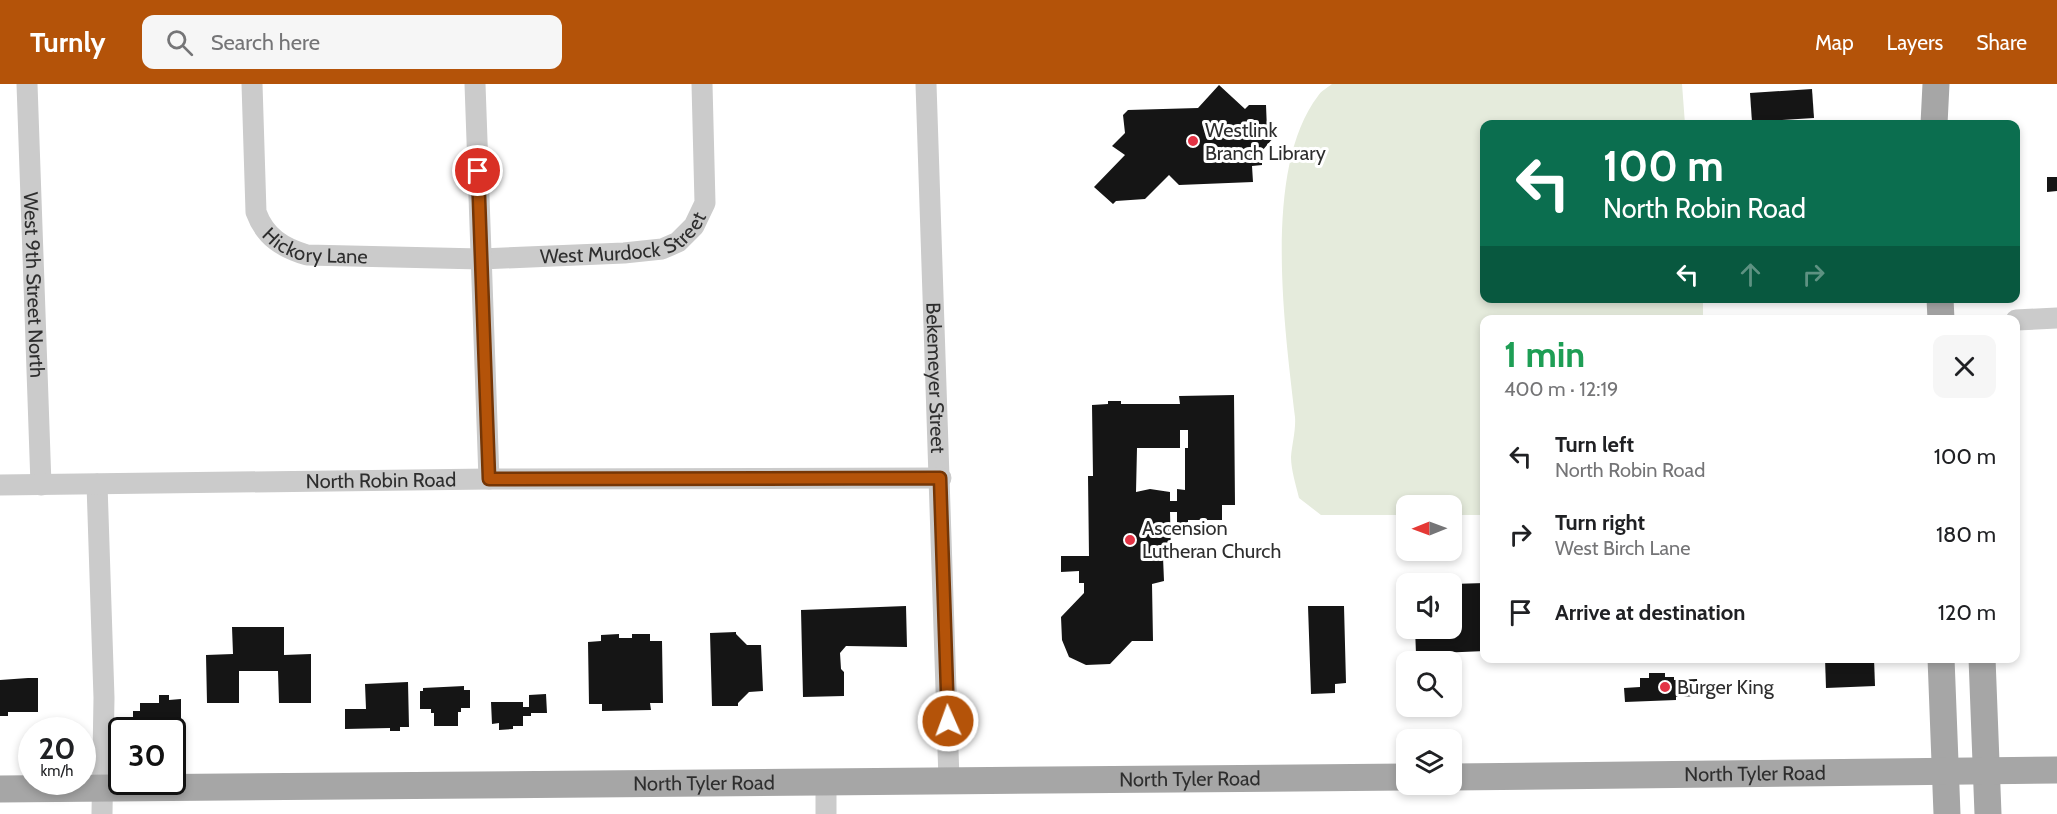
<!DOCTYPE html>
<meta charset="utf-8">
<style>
body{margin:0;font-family:Cabin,sans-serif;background:#f6f6f6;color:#202124;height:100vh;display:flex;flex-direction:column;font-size:22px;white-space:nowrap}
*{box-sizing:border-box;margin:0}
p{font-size:20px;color:#757577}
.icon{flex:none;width:33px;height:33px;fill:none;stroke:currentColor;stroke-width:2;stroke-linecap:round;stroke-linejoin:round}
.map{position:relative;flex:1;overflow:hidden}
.side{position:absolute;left:1480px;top:231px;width:540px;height:348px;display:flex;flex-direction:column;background:#fff;border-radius:12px;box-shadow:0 3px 9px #0003}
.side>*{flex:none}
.banner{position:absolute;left:1480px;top:36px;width:540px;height:183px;border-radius:12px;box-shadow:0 3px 9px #0003;background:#0b6e4f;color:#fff;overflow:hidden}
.needle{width:39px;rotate:269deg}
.tools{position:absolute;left:1396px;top:411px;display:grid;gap:12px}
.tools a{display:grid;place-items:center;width:66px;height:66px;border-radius:12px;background:#fff;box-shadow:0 3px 9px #0003;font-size:30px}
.speed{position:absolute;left:18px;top:633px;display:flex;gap:12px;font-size:30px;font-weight:700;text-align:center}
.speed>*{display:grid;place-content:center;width:78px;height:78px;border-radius:50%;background:#fff;box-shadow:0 3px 9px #0003;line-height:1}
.speed small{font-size:15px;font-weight:400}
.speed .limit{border:3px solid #111;border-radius:9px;background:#fff;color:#111}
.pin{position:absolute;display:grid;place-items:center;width:51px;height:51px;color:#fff;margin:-26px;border:3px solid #fff;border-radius:50%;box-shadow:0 2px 6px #0007}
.me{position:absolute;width:66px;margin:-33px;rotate:358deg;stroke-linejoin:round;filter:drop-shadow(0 0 4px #0008)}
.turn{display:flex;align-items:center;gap:21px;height:126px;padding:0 24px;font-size:27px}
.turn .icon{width:78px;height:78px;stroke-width:2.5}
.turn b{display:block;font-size:42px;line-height:51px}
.lanes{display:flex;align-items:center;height:57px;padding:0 24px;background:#0003;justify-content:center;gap:30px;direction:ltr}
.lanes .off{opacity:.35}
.round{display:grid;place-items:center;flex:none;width:63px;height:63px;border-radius:12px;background:#f6f6f6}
.overview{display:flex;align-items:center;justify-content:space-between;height:102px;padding:0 24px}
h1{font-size:36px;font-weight:700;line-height:45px;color:#1e9e55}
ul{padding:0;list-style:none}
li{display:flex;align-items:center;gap:18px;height:78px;padding:0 24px}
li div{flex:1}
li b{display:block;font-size:22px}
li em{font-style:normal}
header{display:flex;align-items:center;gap:36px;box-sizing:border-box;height:84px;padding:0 30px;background:#b45309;color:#fff}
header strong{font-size:28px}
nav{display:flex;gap:33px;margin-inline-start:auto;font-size:21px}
.search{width:420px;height:54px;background:#f6f6f6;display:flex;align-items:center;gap:15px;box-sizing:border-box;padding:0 21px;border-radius:12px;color:#757577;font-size:22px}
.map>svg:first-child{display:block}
.green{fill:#e5ebdc}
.building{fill:#151515;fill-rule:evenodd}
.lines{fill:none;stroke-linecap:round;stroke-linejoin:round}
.minor{stroke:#cbcbcb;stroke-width:21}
.major{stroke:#a6a6a6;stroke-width:27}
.route-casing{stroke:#753606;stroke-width:15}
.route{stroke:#b45309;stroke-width:10}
.poi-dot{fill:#e33345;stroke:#fff;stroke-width:2}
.labels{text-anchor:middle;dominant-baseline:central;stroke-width:6;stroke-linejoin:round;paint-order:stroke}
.poi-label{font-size:20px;fill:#2e2e2e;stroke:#fff;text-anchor:start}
.street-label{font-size:20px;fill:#2e2e2e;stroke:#fff}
</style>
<header>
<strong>Turnly</strong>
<div class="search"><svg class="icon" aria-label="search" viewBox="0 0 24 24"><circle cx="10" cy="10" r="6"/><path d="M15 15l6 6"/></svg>Search here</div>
<nav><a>Map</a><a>Layers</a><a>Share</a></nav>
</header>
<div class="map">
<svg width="2057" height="730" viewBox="0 0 2057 730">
<rect width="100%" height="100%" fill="#fff"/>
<!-- green -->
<path class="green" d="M1332 0H1682L1685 40H1485V214L1703 215V235L1485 236V431H1452V422H1407V431H1321L1299 414C1296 401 1291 386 1291 373 1292 360 1296 346 1295 333 1285 246 1262 85 1318 12 1321 7 1327 4 1332 0Z"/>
<!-- building -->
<g class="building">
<path d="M1219 1 1245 25 1249 21H1266L1267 46 1274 53 1262 67V81L1252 82 1253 98 1179 101 1169 91 1145 115 1116 117 1113 120 1094 103 1125 71 1112 62 1125 49 1123 31 1128 26 1198 24Z"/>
<path d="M1812 5 1814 34 1752 38 1750 9Z"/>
<path d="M2047 93H2057V107L2047 108Z"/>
<path d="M1234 311 1235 421H1222V436H1188V440H1177V428H1170L1171 472 1163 473 1164 497 1152 500 1153 557H1132L1110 580 1086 581 1069 573 1062 556 1061 533 1084 509V499H1079V487L1061 488V472H1089L1088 392H1093L1092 321 1108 320V317H1121V320H1180L1179 312ZM1180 346H1188V364H1185V406L1177 405V417H1170V408L1150 405 1136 408 1137 364H1180Z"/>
<path d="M1485 499V567L1416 570 1415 544H1452V500Z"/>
<path d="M906 522 907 563 846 562 840 569 841 585 844 588V612L803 613 801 526Z"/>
<path d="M1308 522H1344L1346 599 1335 600V609L1311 610Z"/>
<path d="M232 543H284V571L311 570V619H279L278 587H239V619H207L206 571 233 570Z"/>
<path d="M736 548V550L747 561H761L763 607 749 608 738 619V622H712L710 549Z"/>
<path d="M619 550V554H632V550H650V557H662L663 619H650L651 626 602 627V620H589L588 558 601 557V551Z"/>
<path d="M1825 574H1874L1875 602 1826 604Z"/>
<path d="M1649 589H1665V593H1674V596L1697 595 1698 612 1676 613V616L1625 618 1624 604 1640 603V594H1649Z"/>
<path d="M28 594H38V628H8V632H0V596Z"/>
<path d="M408 598 409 643H400V647H390V644L345 645V625H366L365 600Z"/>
<path d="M464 602V606H470V624H461V628H458V642H434V629H431V625H420V607H423V604Z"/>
<path d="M546 610 547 629H531V632H523V642H513V645L499 646V639L492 640 491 618H523V623H529V611Z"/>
<path d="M159 611H169V616L181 615V645H168V641H151V646H133V627H140V619H159Z"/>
</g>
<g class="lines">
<!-- minor -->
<g class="minor">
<path id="s1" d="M27 0 41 401"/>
<path id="s2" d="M252 0 256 128C265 153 283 164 307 171L481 175 624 169 662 165 678 158 694 142 705 119 702 0"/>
<path d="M475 0 489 395"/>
<path id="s3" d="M926 0 949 696"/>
<path d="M2016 236 2057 234"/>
<path d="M97 400 104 614 102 730"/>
<path id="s4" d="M0 401 489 395 941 394"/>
<path d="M826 697V730"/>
</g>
<!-- major -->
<g class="major">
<path d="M1934 40 1936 0"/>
<path d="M1940 214 1941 236"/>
<path d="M1941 574 1947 730"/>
<path d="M1982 574 1988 730"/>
<path id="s5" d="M1452 693 2057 686"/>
<path id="s6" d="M0 705 1407 693"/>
</g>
</g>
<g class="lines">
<defs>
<path id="route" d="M478 87 489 395 940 394 948 637"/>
</defs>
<!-- route casing -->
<use href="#route" class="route-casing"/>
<!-- route -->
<use href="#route" class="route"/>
</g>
<!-- markers -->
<g class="poi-dot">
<circle cx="1193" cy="57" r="6"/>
<circle cx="1130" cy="456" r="6"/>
<circle cx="1665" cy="603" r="6"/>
</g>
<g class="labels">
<!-- poi labels -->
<g class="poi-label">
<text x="1205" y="46">Westlink<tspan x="1205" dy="23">Branch Library</tspan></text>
<text x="1142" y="444">Ascension<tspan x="1142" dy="23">Lutheran Church</tspan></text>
<text x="1677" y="603">Burger King</text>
</g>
<!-- street labels -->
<g class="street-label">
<text stroke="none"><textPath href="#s2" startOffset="519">West Murdock Street</textPath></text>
<text stroke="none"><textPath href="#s2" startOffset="204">Hickory Lane</textPath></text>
<text stroke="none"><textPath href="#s1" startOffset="201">West 9th Street North</textPath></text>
<text stroke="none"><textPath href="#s3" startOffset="294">Bekemeyer Street</textPath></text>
<text stroke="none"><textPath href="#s4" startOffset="381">North Robin Road</textPath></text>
<text stroke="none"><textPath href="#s5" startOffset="303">North Tyler Road</textPath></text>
<text stroke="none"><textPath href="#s6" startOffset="1190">North Tyler Road</textPath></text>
<text stroke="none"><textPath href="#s6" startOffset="704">North Tyler Road</textPath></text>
</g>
</g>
</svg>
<div class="tools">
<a><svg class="needle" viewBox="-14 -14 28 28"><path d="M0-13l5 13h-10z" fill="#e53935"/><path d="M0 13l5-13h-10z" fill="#757577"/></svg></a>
<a><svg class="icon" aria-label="sound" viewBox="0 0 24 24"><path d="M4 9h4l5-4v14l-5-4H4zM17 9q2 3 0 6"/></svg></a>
<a><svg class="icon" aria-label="search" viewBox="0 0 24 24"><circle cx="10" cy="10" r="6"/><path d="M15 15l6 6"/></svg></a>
<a><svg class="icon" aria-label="layers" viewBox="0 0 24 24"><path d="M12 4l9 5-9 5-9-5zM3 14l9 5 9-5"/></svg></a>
</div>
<div class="speed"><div>20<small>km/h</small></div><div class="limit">30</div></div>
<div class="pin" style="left:478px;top:87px;background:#d93025"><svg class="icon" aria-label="arrive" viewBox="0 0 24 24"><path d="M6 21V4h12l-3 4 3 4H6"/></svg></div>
<svg class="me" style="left:948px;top:637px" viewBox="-20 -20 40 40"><circle r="17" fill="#b45309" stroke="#fff" stroke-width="3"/><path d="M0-11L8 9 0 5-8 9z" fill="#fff"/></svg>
<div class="banner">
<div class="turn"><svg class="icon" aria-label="left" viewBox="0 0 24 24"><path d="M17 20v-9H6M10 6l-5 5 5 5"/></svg><div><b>100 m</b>North Robin Road</div></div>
<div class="lanes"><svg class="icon" aria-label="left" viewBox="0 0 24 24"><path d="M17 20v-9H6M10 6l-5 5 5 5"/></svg><svg class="icon off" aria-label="ahead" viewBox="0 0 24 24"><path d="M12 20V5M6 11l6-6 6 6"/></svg><svg class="icon off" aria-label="right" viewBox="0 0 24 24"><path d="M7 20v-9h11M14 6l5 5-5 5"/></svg></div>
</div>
<section class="side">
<div class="overview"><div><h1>1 min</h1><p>400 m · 12:19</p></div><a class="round"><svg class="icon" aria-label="close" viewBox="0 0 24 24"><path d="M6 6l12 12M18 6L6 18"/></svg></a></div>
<ul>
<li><svg class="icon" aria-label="left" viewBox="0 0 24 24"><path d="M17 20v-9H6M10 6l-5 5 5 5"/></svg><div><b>Turn left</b><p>North Robin Road</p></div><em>100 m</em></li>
<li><svg class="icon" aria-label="right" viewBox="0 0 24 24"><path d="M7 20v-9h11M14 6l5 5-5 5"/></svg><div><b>Turn right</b><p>West Birch Lane</p></div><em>180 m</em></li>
<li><svg class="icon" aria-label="arrive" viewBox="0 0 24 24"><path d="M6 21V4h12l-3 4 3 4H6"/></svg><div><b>Arrive at destination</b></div><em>120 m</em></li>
</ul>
</section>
</div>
